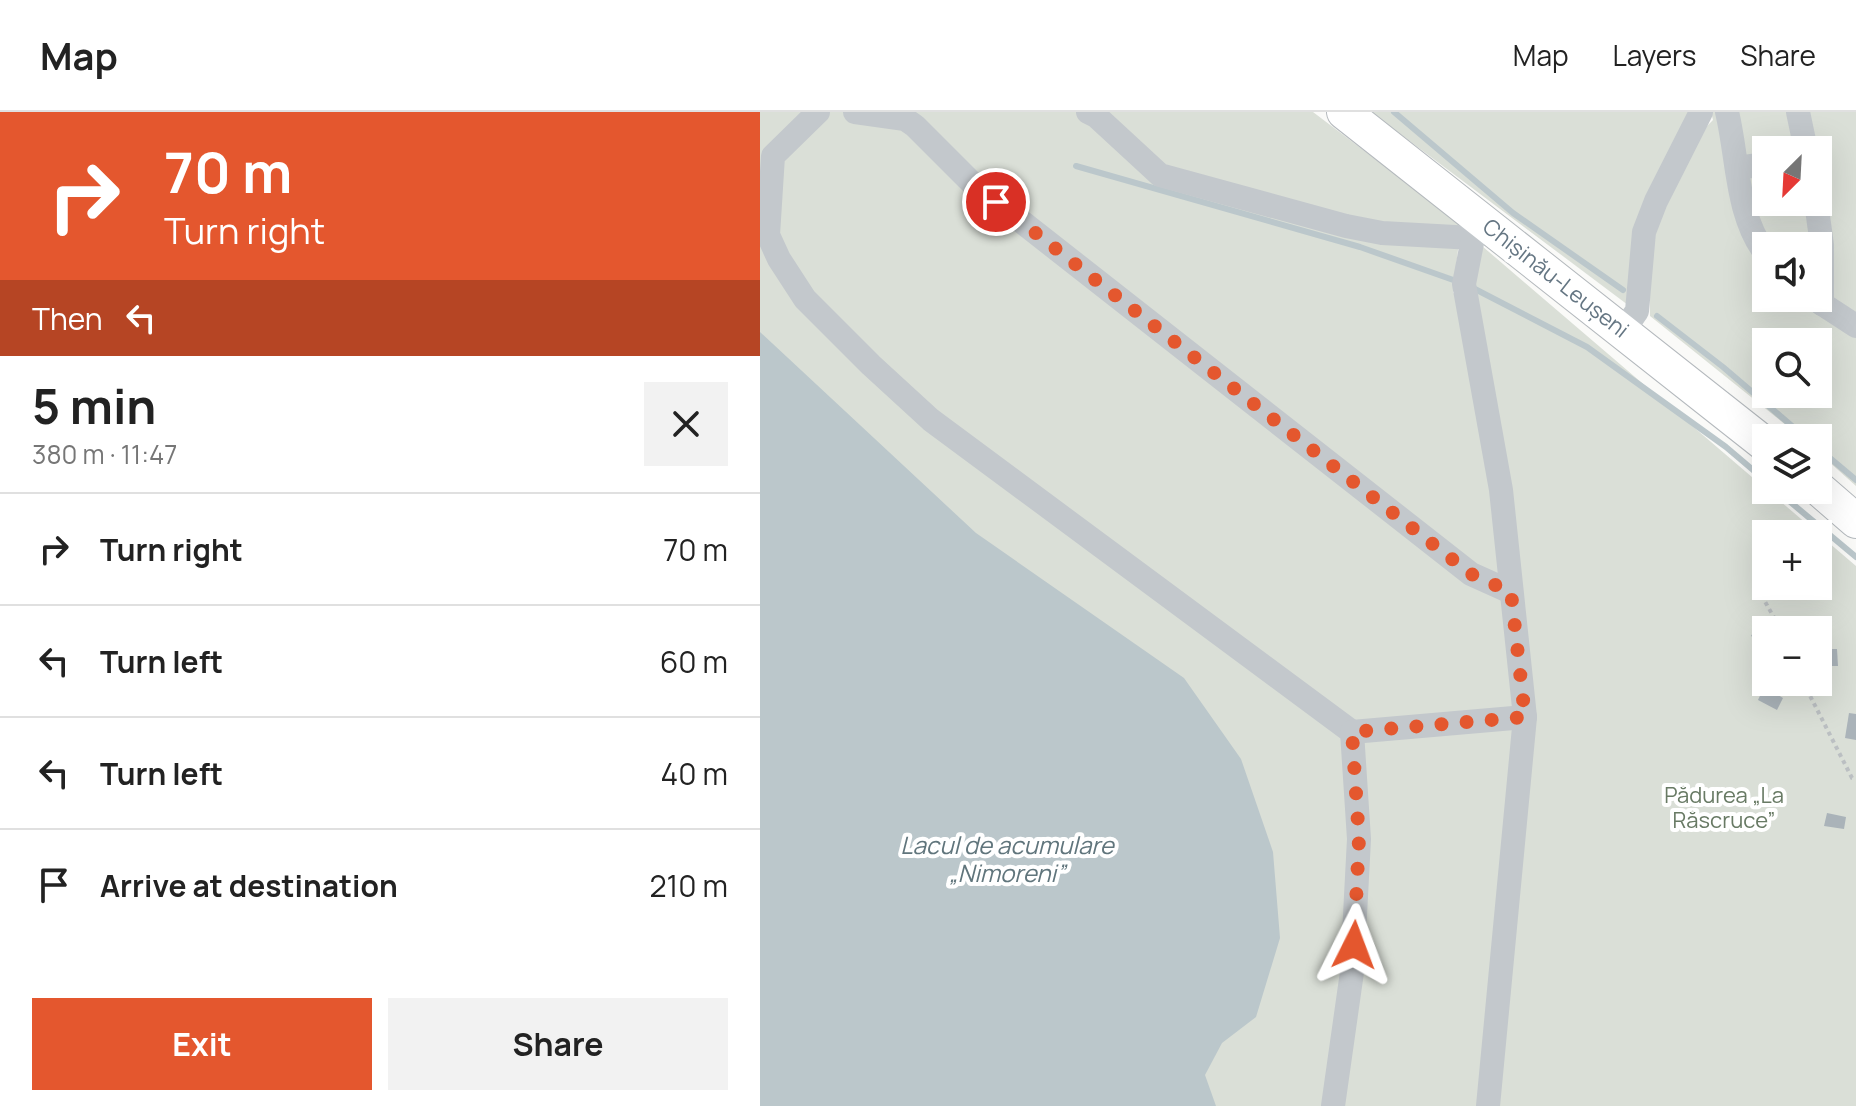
<!DOCTYPE html>
<meta charset="utf-8">
<style>
body{margin:0;font-family:Manrope,sans-serif;background:#f2f2f2;color:#222;height:100vh;display:flex;flex-direction:column;font-size:30px;white-space:nowrap}
*{box-sizing:border-box;margin:0}
p{font-size:26px;color:#767676}
.icon{flex:none;width:44px;height:44px;fill:none;stroke:currentColor;stroke-width:2;stroke-linecap:round;stroke-linejoin:round}
.map{position:relative;flex:1;overflow:hidden}
.drawer{display:flex;flex-direction:column;background:#fff;width:760px}
.drawer>*{flex:none}
.banner{background:#e4572e;color:#fff;overflow:hidden}
.needle{width:52px;rotate:204deg}
.tools{position:absolute;left:992px;top:24px;display:grid;gap:16px}
.tools a{display:grid;place-items:center;width:80px;height:80px;border-radius:0px;background:#fff;box-shadow:0 8px 32px #0002;font-size:40px}
.pin{position:absolute;display:grid;place-items:center;width:68px;height:68px;color:#fff;margin:-34px;border:4px solid #fff;border-radius:50%;box-shadow:0 2px 8px #0007}
.me{position:absolute;width:88px;margin:-44px;rotate:3deg;stroke-linejoin:round;filter:drop-shadow(0 0 6px #0008)}
.turn{display:flex;align-items:center;gap:28px;height:168px;padding:0 32px;font-size:36px}
.turn .icon{width:104px;height:104px;stroke-width:2.5}
.turn b{display:block;font-size:56px;line-height:68px}
.then{display:flex;align-items:center;height:76px;padding:0 32px;background:#0003;gap:16px;font-size:30px}
.round{display:grid;place-items:center;flex:none;width:84px;height:84px;border-radius:0px;background:#f2f2f2}
.head{display:flex;align-items:center;justify-content:space-between;height:136px;padding:0 32px}
h1{font-size:48px;font-weight:700;line-height:60px}
.button{display:flex;gap:16px;margin-top:auto;padding:16px 32px}
.button a{flex:1;height:92px;border-radius:0px;background:#e4572e;color:#fff;font-size:32px;font-weight:700;line-height:92px;text-align:center}
.button a+a{background:#f2f2f2;color:#222}
ul{padding:0;list-style:none}
li{display:flex;align-items:center;gap:24px;height:112px;padding:0 32px;border-top:2px solid #e0e0e0}
li div{flex:1}
li b{display:block;font-size:30px}
li em{font-style:normal}
header{display:flex;align-items:center;gap:48px;box-sizing:border-box;height:112px;padding:0 40px;background:#fff;border-bottom:2px solid #e0e0e0}
header strong{font-size:38px}
nav{display:flex;gap:44px;margin-inline-start:auto;font-size:28px}
main{display:flex;flex:1;min-height:0}
.map>svg:first-child{display:block}
.green{fill:#dadfd7;fill-rule:evenodd}
.water{fill:#bbc7cb}
.lines{fill:none;stroke-linecap:round;stroke-linejoin:round}
.stream{stroke:#bbc7cb;stroke-width:6}
.building{fill:#aab3b9}
.highway-casing{stroke:#b4b9bd;stroke-width:36}
.path{stroke:#bbbfc2;stroke-width:4;stroke-dasharray:4 4;stroke-linecap:butt}
.minor{stroke:#c3c8cc;stroke-width:24}
.highway{stroke:#fff;stroke-width:34}
.route{stroke:#e4572e;stroke-width:14;stroke-dasharray:0 25.2}
.labels{text-anchor:middle;dominant-baseline:central;stroke-width:8;stroke-linejoin:round;paint-order:stroke}
.street-label{font-size:22px;fill:#657683;stroke:#fff}
.park-label{font-size:22px;fill:#687a64;stroke:#fff}
.water-label{font-size:24px;font-style:italic;fill:#60757c;stroke:#fff}
</style>
<header>
<strong>Map</strong>
<nav><a>Map</a><a>Layers</a><a>Share</a></nav>
</header>
<main>
<section class="drawer">
<div class="banner">
<div class="turn"><svg class="icon" aria-label="right" viewBox="0 0 24 24"><path d="M7 20v-9h11M14 6l5 5-5 5"/></svg><div><b>70 m</b>Turn right</div></div>
<div class="then">Then<svg class="icon" aria-label="left" viewBox="0 0 24 24"><path d="M17 20v-9H6M10 6l-5 5 5 5"/></svg></div>
</div>
<div class="head"><div><h1>5 min</h1><p>380 m · 11:47</p></div><a class="round"><svg class="icon" aria-label="close" viewBox="0 0 24 24"><path d="M6 6l12 12M18 6L6 18"/></svg></a></div>
<ul>
<li><svg class="icon" aria-label="right" viewBox="0 0 24 24"><path d="M7 20v-9h11M14 6l5 5-5 5"/></svg><div><b>Turn right</b></div><em>70 m</em></li>
<li><svg class="icon" aria-label="left" viewBox="0 0 24 24"><path d="M17 20v-9H6M10 6l-5 5 5 5"/></svg><div><b>Turn left</b></div><em>60 m</em></li>
<li><svg class="icon" aria-label="left" viewBox="0 0 24 24"><path d="M17 20v-9H6M10 6l-5 5 5 5"/></svg><div><b>Turn left</b></div><em>40 m</em></li>
<li><svg class="icon" aria-label="arrive" viewBox="0 0 24 24"><path d="M6 21V4h12l-3 4 3 4H6"/></svg><div><b>Arrive at destination</b></div><em>210 m</em></li>
</ul>
<div class="button"><a>Exit</a><a>Share</a></div>
</section>
<div class="map">
<svg width="1096" height="994" viewBox="0 0 1096 994">
<rect width="100%" height="100%" fill="#fafaf8"/>
<!-- green -->
<g class="green">
<path d="M0 0H553L701 112 693 181 711 187 722 134 1096 454V994H439L0 264ZM1006 422H1058V474H1006ZM1006 518H1058V570H1006Z"/>
<path d="M611 0H931L868 193Z"/>
<path d="M951 0H1096V374L1058 340V326H1042L890 204 889 144 892 123 943 18 953 8ZM1006 38H1058V90H1006ZM1006 134H1058V186H1006ZM1006 230H1058V282H1006Z"/>
</g>
<!-- water -->
<path class="water" d="M0 220 216 421 424 566 481 647 513 740 520 826 496 905 462 931 445 963 456 994H0Z"/>
<g class="lines">
<!-- stream -->
<g class="stream">
<path d="M634 0 753 101 863 178"/>
<path d="M316 54 600 135 699 170"/>
<path d="M713 176 827 235 966 335 1006 369"/>
<path d="M897 204 963 255 1046 326"/>
<path d="M1058 336 1096 368"/>
<path d="M1016 378 1096 445"/>
</g>
</g>
<!-- building -->
<g class="building">
<path d="M998 512 1006 516V532L991 524Z"/>
<path d="M1065 537H1077L1078 554H1065Z"/>
<path d="M1004 575 1023 586 1017 598 998 588Z"/>
<path d="M1089 601 1096 602V628L1085 626Z"/>
<path d="M1067 701 1086 705 1084 717 1064 714Z"/>
</g>
<g class="lines">
<defs>
<g id="highway">
<path d="M584 0 1006 333"/>
<path d="M1058 376 1096 409"/>
</g>
</defs>
<!-- highway casing -->
<use href="#highway" class="highway-casing"/>
<!-- path -->
<g class="path">
<path d="M1000 467 1003 486 1021 518"/>
<path d="M1043 570 1092 666 1096 667"/>
</g>
<!-- minor -->
<g class="minor">
<path d="M58 0 13 44 8 123 19 147 45 187 111 253 171 308 592 620 599 727 592 860 573 994"/>
<path d="M95 0 145 7 155 14 211 70 711 462 751 480"/>
<path d="M328 0 336 4 400 63 586 114 622 121 713 126"/>
<path d="M967 0C978 45 976 104 1006 142"/>
<path d="M1038 0 1046 38"/>
<path d="M977 56 1006 52"/>
<path d="M1056 90 1062 133V192"/>
<path d="M723 108 713 126 704 172 741 378 765 605 728 994"/>
<path d="M1053 186 1096 214"/>
<path d="M863 219 877 199 884 120 896 89 941 0"/>
<path d="M592 620 765 605"/>
</g>
<!-- highway -->
<use href="#highway" class="highway"/>
</g>
<g class="lines">
<!-- route -->
<path class="route" d="M236 90 711 462 751 480 765 605 592 620 599 727 594 833"/>
</g>
<g class="labels">
<!-- street labels -->
<g class="street-label">
<text transform="translate(796 166) rotate(38)">Chișinău-Leușeni</text>
</g>
<!-- park labels -->
<g class="park-label">
<text x="964" y="683">Pădurea „La<tspan x="964" dy="25">Răscruce”</tspan></text>
</g>
<!-- water labels -->
<g class="water-label">
<text x="247" y="732">Lacul de acumulare<tspan x="247" dy="28">„Nimoreni”</tspan></text>
</g>
</g>
</svg>
<div class="tools">
<a><svg class="needle" viewBox="-14 -14 28 28"><path d="M0-13l5 13h-10z" fill="#e53935"/><path d="M0 13l5-13h-10z" fill="#767676"/></svg></a>
<a><svg class="icon" aria-label="sound" viewBox="0 0 24 24"><path d="M4 9h4l5-4v14l-5-4H4zM17 9q2 3 0 6"/></svg></a>
<a><svg class="icon" aria-label="search" viewBox="0 0 24 24"><circle cx="10" cy="10" r="6"/><path d="M15 15l6 6"/></svg></a>
<a><svg class="icon" aria-label="layers" viewBox="0 0 24 24"><path d="M12 4l9 5-9 5-9-5zM3 14l9 5 9-5"/></svg></a>
<a>+</a>
<a>−</a>
</div>
<div class="pin" style="left:236px;top:90px;background:#d93025"><svg class="icon" aria-label="arrive" viewBox="0 0 24 24"><path d="M6 21V4h12l-3 4 3 4H6"/></svg></div>
<svg class="me" style="left:594px;top:833px" viewBox="-20 -20 40 40"><path d="M0-17L14 15 0 8-14 15z" fill="#e4572e" stroke="#fff" stroke-width="4"/></svg>
</div>
</main>
